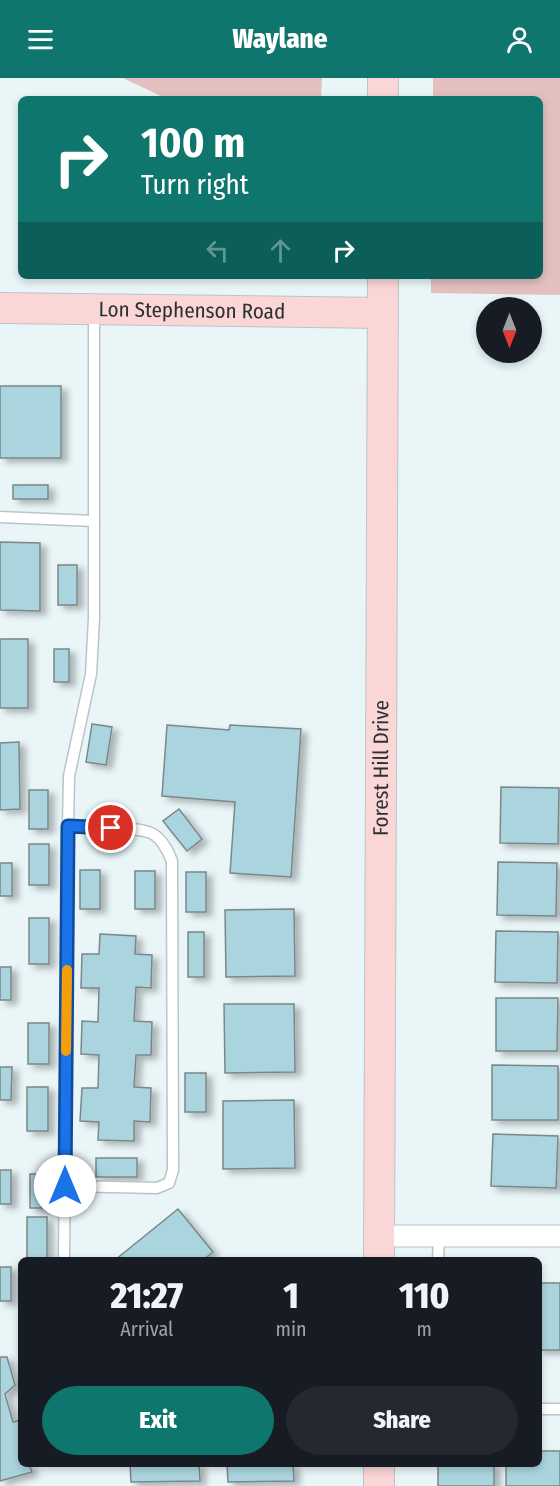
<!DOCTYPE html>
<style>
body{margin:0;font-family:"Fira Sans Condensed",sans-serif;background:#242831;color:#f1f3f6;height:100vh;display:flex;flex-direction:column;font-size:22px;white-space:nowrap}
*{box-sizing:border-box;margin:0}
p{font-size:20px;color:#9ea1a6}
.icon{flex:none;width:33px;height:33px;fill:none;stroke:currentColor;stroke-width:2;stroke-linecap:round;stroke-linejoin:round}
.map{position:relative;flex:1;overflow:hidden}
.drawer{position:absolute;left:18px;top:1179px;width:524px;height:210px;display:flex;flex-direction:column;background:#171b24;border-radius:9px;box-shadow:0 3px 9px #0003}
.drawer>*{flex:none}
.guide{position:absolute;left:18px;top:18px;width:525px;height:183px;border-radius:9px;box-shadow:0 3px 9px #0003;background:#0f766e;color:#fff;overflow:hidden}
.needle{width:39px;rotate:180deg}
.tools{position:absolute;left:476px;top:219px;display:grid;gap:12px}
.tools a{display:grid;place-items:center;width:66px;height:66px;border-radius:50%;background:#171b24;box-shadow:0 3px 9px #0003;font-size:30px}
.pin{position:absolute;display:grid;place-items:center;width:51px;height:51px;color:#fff;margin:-26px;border:3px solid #fff;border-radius:50%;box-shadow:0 2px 6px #0007}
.me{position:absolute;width:66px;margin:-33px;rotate:0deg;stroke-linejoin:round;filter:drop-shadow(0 0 4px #0008)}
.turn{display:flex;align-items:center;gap:21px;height:126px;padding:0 24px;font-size:27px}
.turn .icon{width:78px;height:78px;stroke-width:2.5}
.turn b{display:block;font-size:42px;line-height:51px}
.lanes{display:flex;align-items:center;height:57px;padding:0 24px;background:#0003;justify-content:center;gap:30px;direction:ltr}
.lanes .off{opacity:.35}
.eta{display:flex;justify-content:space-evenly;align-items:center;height:102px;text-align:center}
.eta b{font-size:36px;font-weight:800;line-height:42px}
.button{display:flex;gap:12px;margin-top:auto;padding:12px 24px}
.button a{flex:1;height:69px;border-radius:36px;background:#0f766e;color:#fff;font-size:24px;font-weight:800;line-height:69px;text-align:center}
.button a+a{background:#242831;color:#f1f3f6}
header{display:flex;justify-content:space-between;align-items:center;height:78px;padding:0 24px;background:#0f766e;color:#fff;font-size:27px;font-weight:800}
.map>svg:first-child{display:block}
.green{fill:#e3c0bf}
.building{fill:#aad5df;stroke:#7c8789;stroke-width:1.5;filter:url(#shadow)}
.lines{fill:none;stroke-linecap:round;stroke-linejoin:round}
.lane-casing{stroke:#b9c5c7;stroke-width:13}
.street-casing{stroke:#b9c5c7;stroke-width:23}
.secondary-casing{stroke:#b9c5c7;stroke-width:32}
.lane{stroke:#fff;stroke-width:10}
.street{stroke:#fff;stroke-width:21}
.secondary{stroke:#fbd6d7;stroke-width:30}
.route-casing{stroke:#114b97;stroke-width:15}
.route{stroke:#1a73e8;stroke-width:10}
.slow{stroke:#f59e0b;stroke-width:10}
.labels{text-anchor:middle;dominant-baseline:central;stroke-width:6;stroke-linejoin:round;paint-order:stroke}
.street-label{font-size:21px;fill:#2b3031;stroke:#e9f5f7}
</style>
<header><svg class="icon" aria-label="menu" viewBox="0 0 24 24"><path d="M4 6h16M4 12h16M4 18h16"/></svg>Waylane<svg class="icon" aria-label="person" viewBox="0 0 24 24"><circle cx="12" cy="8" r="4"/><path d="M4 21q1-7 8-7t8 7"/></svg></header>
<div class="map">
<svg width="560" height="1408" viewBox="0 0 560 1408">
<defs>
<filter id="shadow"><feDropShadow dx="6" dy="4" stdDeviation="3" flood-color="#0004"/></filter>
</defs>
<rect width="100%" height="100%" fill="#e9f5f7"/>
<!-- green -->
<g class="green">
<path d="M123 0H322L321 21H167Z"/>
<path d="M433 0H560V217L431 215V198H540V21H433Z"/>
</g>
<!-- building -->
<g class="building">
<rect x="0" y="308" width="61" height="72"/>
<rect x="13" y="407" width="35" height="14"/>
<path d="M0 464 40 465V533L0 532Z"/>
<rect x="58" y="487" width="19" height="40"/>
<rect x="0" y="561" width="28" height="69"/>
<rect x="54" y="571" width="15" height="33"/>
<path d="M92 646 112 649 106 687 86 684Z"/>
<path d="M167 647 229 652 230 647 301 651 291 799 230 795 235 724 162 718Z"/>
<path d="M19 664 20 731 0 732V665Z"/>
<path d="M501 709 559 710 558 766 500 765Z"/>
<rect x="29" y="712" width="19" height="39"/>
<path d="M179 731 202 761 187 773 163 743Z"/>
<rect x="29" y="766" width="20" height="41"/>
<path d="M498 784 557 785 556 838 497 837Z"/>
<rect x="0" y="785" width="12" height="33"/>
<rect x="80" y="792" width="20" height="39"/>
<rect x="135" y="793" width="20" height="38"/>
<rect x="186" y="794" width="20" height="40"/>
<path d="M294 831 295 898 226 899 225 832Z"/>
<rect x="29" y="840" width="20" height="46"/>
<path d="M496 853 558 854 557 905 495 904Z"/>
<rect x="188" y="854" width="16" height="45"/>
<path d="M100 856 136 858 135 876 152 877 151 910 136 909 134 943 152 944 151 977H136L134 1009 151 1010 150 1044 134 1043V1063L98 1062 99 1044 80 1043 82 1010H98L99 977 81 976 82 943 98 944 99 910H81L82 876H99Z"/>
<rect x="0" y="889" width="11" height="33"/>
<path d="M496 920H558L557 973H496Z"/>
<path d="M224 926H294L295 994 225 995Z"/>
<rect x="28" y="945" width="21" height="41"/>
<path d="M492 987 558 988V1042H492Z"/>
<path d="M0 989H12L11 1022H0Z"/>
<rect x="185" y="995" width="21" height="39"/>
<rect x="27" y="1009" width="21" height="44"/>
<path d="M294 1022 295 1090 223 1091V1023Z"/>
<path d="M493 1056 558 1058 556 1110 491 1108Z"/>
<rect x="96" y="1080" width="41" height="19"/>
<rect x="0" y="1092" width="11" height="34"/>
<rect x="30" y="1096" width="17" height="34"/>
<path d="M178 1131 213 1174 203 1182H115Z"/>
<rect x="27" y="1139" width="20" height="43"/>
<rect x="0" y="1189" width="11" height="34"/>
<rect x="538" y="1205" width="22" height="67"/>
<path d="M0 1279H7L15 1307 5 1316 13 1344 21 1342V1386H29L32 1394 0 1403Z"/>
<path d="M538 1373H560V1408H506V1386H538Z"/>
<path d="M130 1386H199L200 1403 131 1404Z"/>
<path d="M227 1386H293L294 1403 228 1404Z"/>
<rect x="438" y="1386" width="56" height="22"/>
</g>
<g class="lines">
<defs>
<g id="lane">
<path d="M0 439 94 443"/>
<path d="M65 1108 157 1110 169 1105 173 1092 172 783C168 773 163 762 153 756 139 748 87 749 68 748"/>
<path d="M64 1182 68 748 69 698 91 596 94 540V232"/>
<path d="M438 1182 439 1158"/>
<path d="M538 1331H560"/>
</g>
<path id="street" d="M379 1158H560"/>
<g id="secondary">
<path d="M383 21V0"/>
<path id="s1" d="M0 230 383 235"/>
<path id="s2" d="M379 1182 383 198"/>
<path d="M379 1386V1408"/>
</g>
</defs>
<!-- lane casing -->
<use href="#lane" class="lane-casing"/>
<!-- street casing -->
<use href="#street" class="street-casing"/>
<!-- secondary casing -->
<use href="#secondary" class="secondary-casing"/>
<!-- lane -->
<use href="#lane" class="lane"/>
<!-- street -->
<use href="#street" class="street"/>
<!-- secondary -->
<use href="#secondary" class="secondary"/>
</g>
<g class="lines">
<defs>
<path id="route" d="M65 1108 68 748 111 750"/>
</defs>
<!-- route casing -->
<use href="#route" class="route-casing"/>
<!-- route -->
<use href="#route" class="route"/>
<!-- slow -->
<path class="slow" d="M66 973 67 892"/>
</g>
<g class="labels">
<!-- street labels -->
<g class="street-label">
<text stroke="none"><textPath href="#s1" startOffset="192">Lon Stephenson Road</textPath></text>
<text stroke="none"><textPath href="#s2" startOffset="492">Forest Hill Drive</textPath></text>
</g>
</g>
</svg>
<div class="tools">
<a><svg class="needle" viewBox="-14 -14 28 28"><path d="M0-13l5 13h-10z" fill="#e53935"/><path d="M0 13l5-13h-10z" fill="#9ea1a6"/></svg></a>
</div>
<div class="pin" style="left:111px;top:750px;background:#d93025"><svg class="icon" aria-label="arrive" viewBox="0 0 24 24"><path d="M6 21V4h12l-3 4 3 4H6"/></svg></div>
<svg class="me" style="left:65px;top:1108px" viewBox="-20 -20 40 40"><circle r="19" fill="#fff"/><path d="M0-13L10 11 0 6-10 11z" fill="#1a73e8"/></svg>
<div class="guide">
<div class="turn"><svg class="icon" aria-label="right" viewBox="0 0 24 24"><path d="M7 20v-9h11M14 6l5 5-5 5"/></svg><div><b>100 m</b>Turn right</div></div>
<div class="lanes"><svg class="icon off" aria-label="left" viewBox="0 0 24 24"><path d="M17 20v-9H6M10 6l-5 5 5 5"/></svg><svg class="icon off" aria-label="ahead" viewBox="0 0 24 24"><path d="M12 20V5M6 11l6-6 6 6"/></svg><svg class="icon" aria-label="right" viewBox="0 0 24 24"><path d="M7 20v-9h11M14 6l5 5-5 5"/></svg></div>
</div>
<section class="drawer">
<div class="eta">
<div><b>21:27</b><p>Arrival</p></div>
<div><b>1</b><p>min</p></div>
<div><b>110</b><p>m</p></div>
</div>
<div class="button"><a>Exit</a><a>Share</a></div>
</section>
</div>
